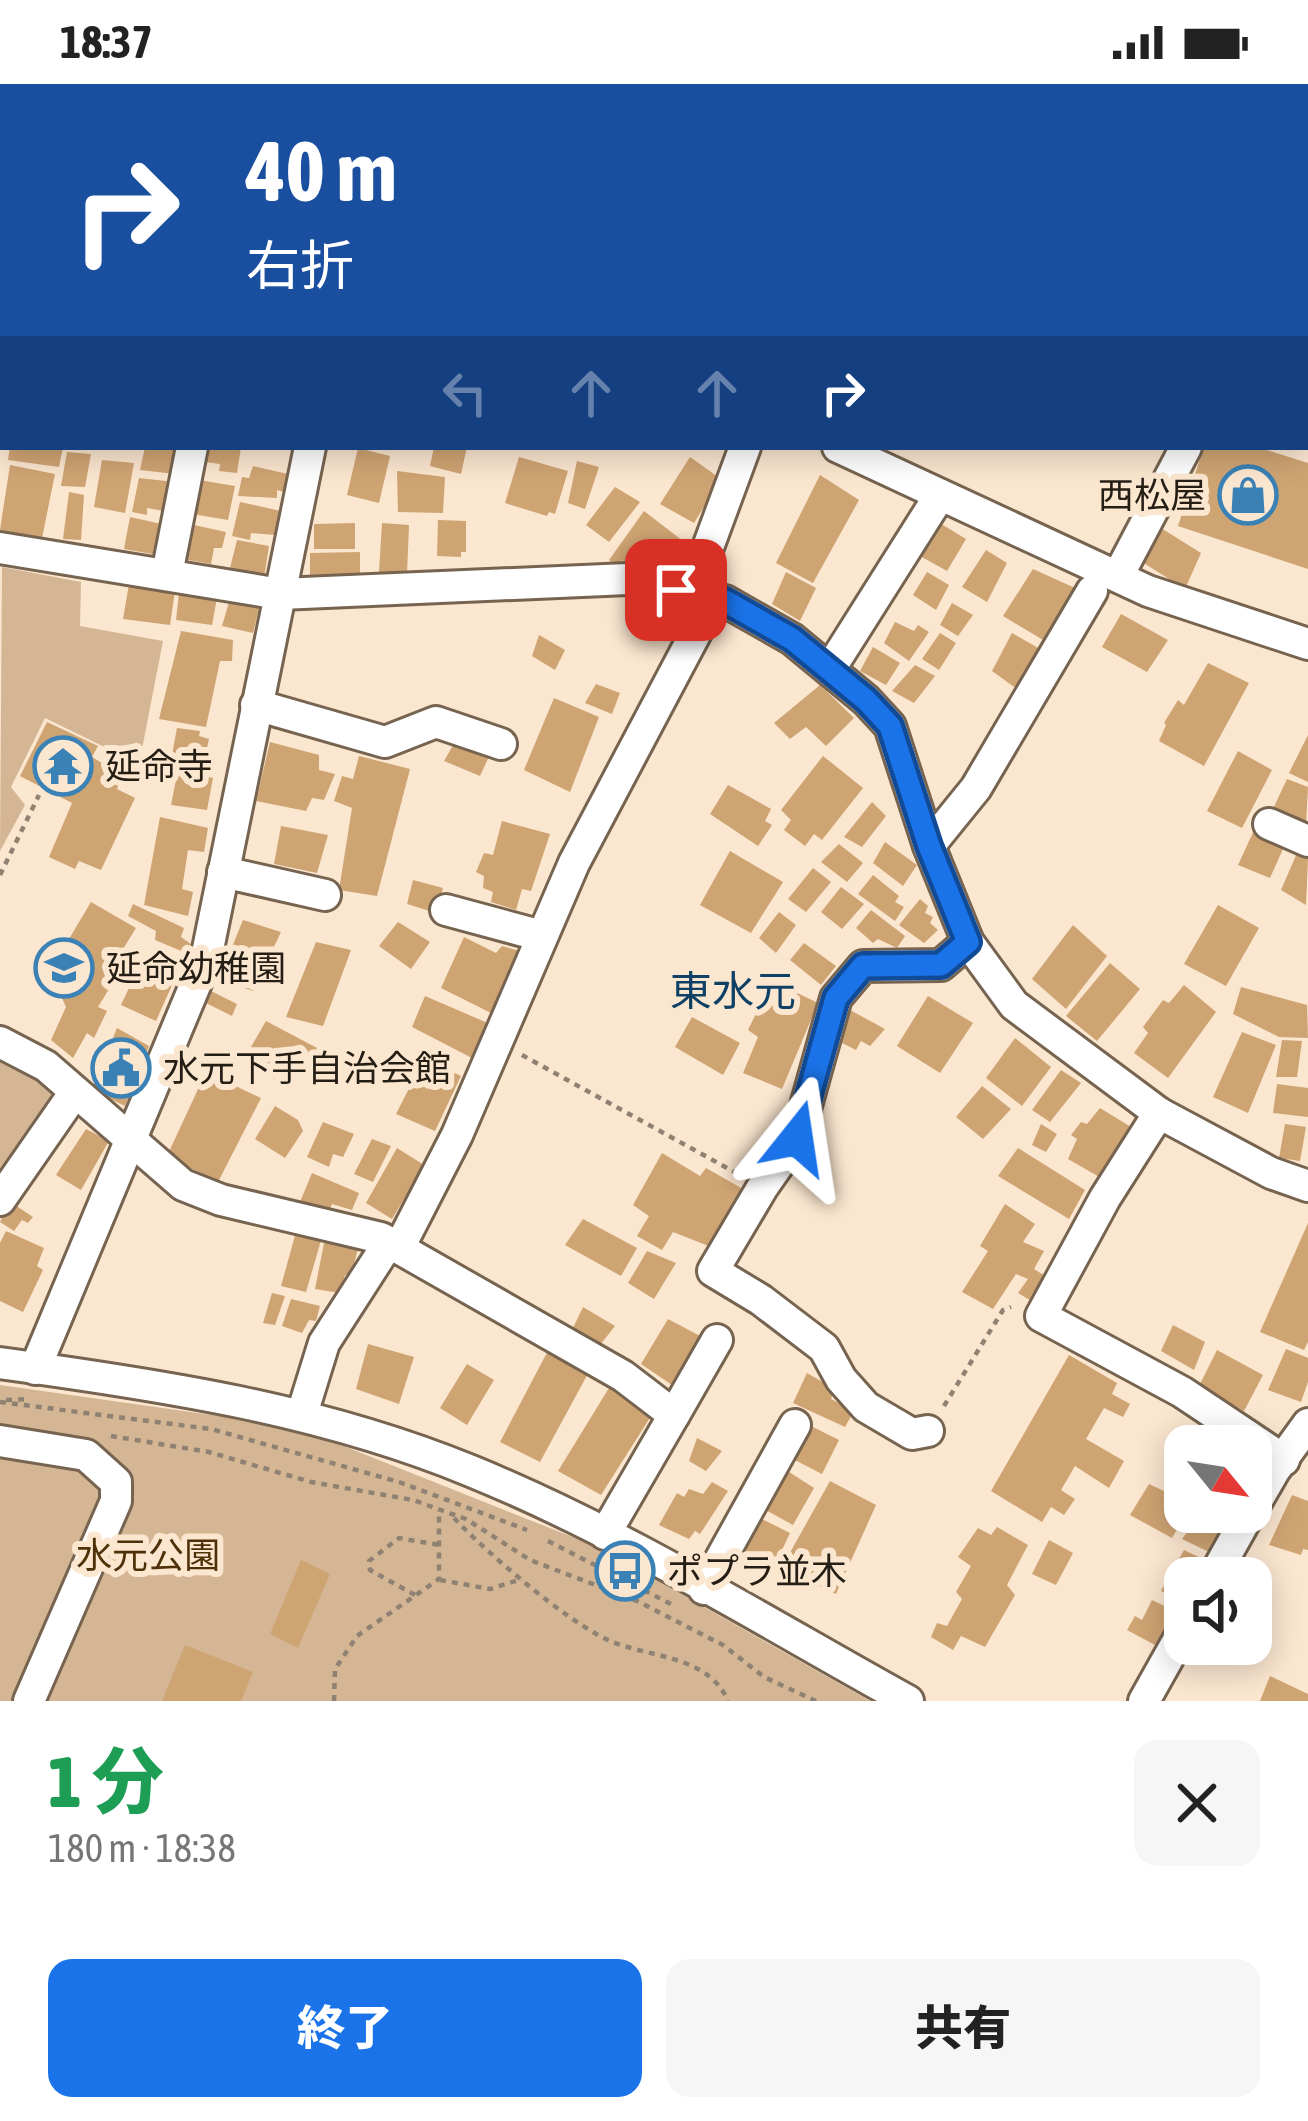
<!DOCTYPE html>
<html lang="ja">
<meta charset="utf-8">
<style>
body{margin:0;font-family:"Asap Condensed","Noto Sans JP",sans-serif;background:#f6f6f6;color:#222;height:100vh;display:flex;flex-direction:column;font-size:45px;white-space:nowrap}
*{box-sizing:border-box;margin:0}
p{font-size:39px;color:#767676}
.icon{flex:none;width:66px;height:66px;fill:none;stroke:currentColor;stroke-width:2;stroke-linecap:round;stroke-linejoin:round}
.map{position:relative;height:1617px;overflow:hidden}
.details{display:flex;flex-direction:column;background:#fff;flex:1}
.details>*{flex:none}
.banner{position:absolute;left:0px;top:0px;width:1308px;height:366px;box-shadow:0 6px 30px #0003;background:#1a4fa0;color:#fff;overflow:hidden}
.needle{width:78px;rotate:120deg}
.tools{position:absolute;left:1164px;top:1341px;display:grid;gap:24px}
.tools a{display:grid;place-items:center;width:108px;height:108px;border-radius:24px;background:#fff;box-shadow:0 6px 30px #0003;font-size:60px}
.pin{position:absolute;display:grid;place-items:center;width:102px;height:102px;color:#fff;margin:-51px;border-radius:24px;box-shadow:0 6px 18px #0006}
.me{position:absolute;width:132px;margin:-66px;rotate:15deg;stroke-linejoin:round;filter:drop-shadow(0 0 9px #0008)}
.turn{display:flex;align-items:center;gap:42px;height:252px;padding:0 48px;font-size:54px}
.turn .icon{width:156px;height:156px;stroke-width:2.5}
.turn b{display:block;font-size:84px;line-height:102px}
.lanes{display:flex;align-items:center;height:114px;padding:0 48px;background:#0003;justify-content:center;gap:60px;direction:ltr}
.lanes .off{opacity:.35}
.round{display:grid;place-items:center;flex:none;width:126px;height:126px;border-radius:24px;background:#f6f6f6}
.headline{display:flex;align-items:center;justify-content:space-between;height:204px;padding:0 48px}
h1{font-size:72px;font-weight:800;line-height:90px;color:#1e9e55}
.primary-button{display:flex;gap:24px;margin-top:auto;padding:24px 48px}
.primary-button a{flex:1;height:138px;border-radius:24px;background:#1a73e8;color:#fff;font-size:48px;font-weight:800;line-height:138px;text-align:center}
.primary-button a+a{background:#f6f6f6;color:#222}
.status{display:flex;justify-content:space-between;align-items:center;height:84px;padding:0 60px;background:#fff;direction:ltr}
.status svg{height:33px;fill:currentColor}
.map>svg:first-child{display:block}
.green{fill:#d4b694}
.building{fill:#cfa473}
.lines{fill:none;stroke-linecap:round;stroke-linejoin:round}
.minor-casing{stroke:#766450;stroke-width:36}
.major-casing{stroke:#766450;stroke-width:45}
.path{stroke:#908272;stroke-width:4.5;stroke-dasharray:6 6;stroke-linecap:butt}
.minor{stroke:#fff;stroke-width:30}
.major{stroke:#fff;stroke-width:39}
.route-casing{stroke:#114b97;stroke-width:30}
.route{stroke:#1a73e8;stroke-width:21}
.labels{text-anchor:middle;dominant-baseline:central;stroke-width:12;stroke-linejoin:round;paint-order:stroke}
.poi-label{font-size:36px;fill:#251e15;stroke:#fbe6cf;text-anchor:start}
.park-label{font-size:36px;fill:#4e3108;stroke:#fbe6cf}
.quarter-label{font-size:42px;fill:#0e4165;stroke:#fbe6cf}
</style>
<div class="status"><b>18:37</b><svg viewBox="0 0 49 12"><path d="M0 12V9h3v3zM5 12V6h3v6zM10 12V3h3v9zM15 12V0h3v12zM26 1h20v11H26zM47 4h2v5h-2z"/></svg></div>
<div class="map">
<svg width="1308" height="1617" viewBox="0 0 1308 1617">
<rect width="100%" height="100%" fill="#fbe6cf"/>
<!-- green -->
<g class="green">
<path d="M2 483 81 498 80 542 163 557 141 670 127 674 45 634 11 703 25 721 0 767Z"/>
<path d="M0 968 65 1008 0 1107Z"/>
<path d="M0 1301 296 1343 600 1464 870 1617H0Z"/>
</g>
<!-- building -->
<g class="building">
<path d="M10 363H63L59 383 8 376Z"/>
<path d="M145 363H180L175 390 140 386Z"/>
<path d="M206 363H241L237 389 219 387 220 380 205 378Z"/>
<path d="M434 363H467L461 390 430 382Z"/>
<path d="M1204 363H1257L1308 379V485L1178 442Z"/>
<path d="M358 364 390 372 379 419 347 411Z"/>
<path d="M67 368 91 370 85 403 61 402Z"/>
<path d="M519 373 568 387 555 430 549 428 547 432 505 419Z"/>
<path d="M690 373 721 395 694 439 660 420Z"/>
<path d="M102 376 134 379 125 429 94 423Z"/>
<path d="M577 377 599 383 585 425 568 419Z"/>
<path d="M10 381 55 390 42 454 0 446Z"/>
<path d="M253 382 288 390 284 408 277 406V414L238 412 242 393 249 394Z"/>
<path d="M397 387 445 393 443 429 398 428Z"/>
<path d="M820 391 859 416 813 499 776 479Z"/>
<path d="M139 394 175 398 169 428 147 424V431L132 428Z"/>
<path d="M199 396 235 402 228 436 192 430Z"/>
<path d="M615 403 640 418 609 458 586 441Z"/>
<path d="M69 408 84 411 81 456 63 455Z"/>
<path d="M240 418 281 427 276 451 251 449 250 456 232 452Z"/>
<path d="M644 427 692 464 672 490 634 484 622 476 618 484 609 476Z"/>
<path d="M130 433 166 441 158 471 124 465Z"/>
<path d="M438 436 466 437V468H461V473L437 472Z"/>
<path d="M938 438 966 455 947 487 920 472Z"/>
<path d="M355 439V465H314V440Z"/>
<path d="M382 439 409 441 407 490 379 488Z"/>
<path d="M194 441 226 448 222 464H214L211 480 188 476Z"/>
<path d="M1161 444 1201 469 1185 505 1142 478Z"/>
<path d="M237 456 269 462 264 494 229 488Z"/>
<path d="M986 466 1007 479 987 518 962 503Z"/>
<path d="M360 468V493L310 494V469Z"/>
<path d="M1033 485 1075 504 1043 556 1003 532Z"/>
<path d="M786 488 816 504 800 537 772 520Z"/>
<path d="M927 488 949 501 936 526 913 511Z"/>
<path d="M129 500 175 507 170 541 123 535Z"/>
<path d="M179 509 217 514 212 541 176 536Z"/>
<path d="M230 515 259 524 253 549 222 542Z"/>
<path d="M952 519 973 531 958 552 940 541Z"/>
<path d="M1121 530 1168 556 1147 588 1102 563Z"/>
<path d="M895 538 914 547 918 541 929 548 909 577 884 559Z"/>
<path d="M181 547 233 556 232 577H220L206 643 159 635Z"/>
<path d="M940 549 956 559 939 586 922 575Z"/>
<path d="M1012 549 1040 565 1017 605 992 587Z"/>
<path d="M539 551 565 566 555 586 532 572Z"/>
<path d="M873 563 900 579 886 601 860 587Z"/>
<path d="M1208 579 1249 599 1204 682 1159 657 1166 641 1164 639 1178 616 1184 621Z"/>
<path d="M915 581 935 592 914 619 892 607Z"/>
<path d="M596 600 620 609 612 630 585 619Z"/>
<path d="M820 601 854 634 826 662 806 643 790 655 774 639Z"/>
<path d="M554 614 599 633 570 708 524 686Z"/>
<path d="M47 638 98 662 92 673 122 691 117 705 135 714 101 786 79 777 75 785 49 773 72 719 20 692Z"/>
<path d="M177 644 200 647 199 652 209 655 203 682 171 676Z"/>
<path d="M459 651 493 664 480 692 444 677Z"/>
<path d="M1308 651V698L1289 689Z"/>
<path d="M270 658 319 671V686L335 690 324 716 312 714 306 727 256 717Z"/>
<path d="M1238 667 1272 686 1242 744 1207 727Z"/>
<path d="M359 672 410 685 377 812 339 806 352 724 334 717 342 692 353 695Z"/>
<path d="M823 672 863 704 822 756 814 750 805 762 784 746 791 736 781 726Z"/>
<path d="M178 686 213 694 207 726 171 721Z"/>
<path d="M1287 695 1308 703 1306 741 1272 727Z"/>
<path d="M728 701 771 725 765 737 772 741 758 762 710 730Z"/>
<path d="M872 718 886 732 862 763 844 753Z"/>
<path d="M160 733 208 744 204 768 188 766 182 805 193 808 188 832 144 821Z"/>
<path d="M502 737 550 750 531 807 522 805 516 826 491 818 493 808 483 804 484 792 476 788 484 769 493 771Z"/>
<path d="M281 742 328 751 317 789 274 780Z"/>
<path d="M1256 742 1287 756 1270 794 1238 781Z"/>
<path d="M885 758 917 781 903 802 873 779Z"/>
<path d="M839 760 863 779 847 798 821 778Z"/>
<path d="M730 767 783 798 751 849 700 821Z"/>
<path d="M1297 769 1308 774 1306 821 1281 806Z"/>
<path d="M813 784 831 798 806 828 788 815Z"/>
<path d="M873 791 899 812 895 818 904 823 895 837 858 810Z"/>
<path d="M413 796 443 804 436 829 407 820Z"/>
<path d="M841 803 864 820 842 845 821 828Z"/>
<path d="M920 815 928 822 925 829 933 833 930 839 938 846 924 859 899 841Z"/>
<path d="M91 818 136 844 123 865 131 869 98 923 107 927 94 954 87 949 73 974 51 956 66 923 50 887Z"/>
<path d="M133 820 184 844 181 853 191 860 186 869 155 856 156 847 128 832Z"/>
<path d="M1218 821 1259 844 1226 902 1184 880Z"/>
<path d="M871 826 905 852 897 864 878 855 873 859 856 844Z"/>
<path d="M779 828 796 841 776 869 759 854Z"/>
<path d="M243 836 281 848 253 907 219 895Z"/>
<path d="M398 838 430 858 411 885 379 862Z"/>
<path d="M1073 841 1107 872 1066 925 1032 895Z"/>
<path d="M464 853 496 869 502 862 520 867 491 929 441 904Z"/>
<path d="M316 858 351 866 323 942 286 933Z"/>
<path d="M804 859 836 882 821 901 790 876Z"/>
<path d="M156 870 181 881 156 937 121 921 135 891 143 895Z"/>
<path d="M1110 879 1140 905 1097 957 1066 932Z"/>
<path d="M772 897 818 919 782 1005 743 989 758 953 748 946Z"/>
<path d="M1184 901 1216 928 1168 994 1134 969 1148 949 1143 943 1163 916 1169 919Z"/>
<path d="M1241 903 1307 921 1308 954 1279 953 1233 930Z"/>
<path d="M211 907 237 920 232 932 206 919Z"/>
<path d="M425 912 490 940 472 974 412 943Z"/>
<path d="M928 912 973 939 940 989 897 962Z"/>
<path d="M850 926 885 945 870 962 861 957 856 966 834 955Z"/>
<path d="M692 933 740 959 723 991 675 963Z"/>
<path d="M266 937 317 964 299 994 287 988 280 998 250 980 257 968 251 963Z"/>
<path d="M117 944 149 962 125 1022 92 1006Z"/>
<path d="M1242 948 1276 961 1248 1029 1213 1013Z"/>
<path d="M1015 954 1051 983 1022 1022 986 994Z"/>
<path d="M1282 956 1302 957 1297 993H1276Z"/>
<path d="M424 975 461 992 435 1047 396 1030Z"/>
<path d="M1061 986 1081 999 1050 1038 1032 1026Z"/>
<path d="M206 988 261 1014 218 1098 167 1072Z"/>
<path d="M1277 1000 1308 1004V1033L1273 1029Z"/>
<path d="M982 1002 1011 1025 983 1055 956 1033Z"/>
<path d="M275 1022 298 1036 303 1047 285 1074 255 1055Z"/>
<path d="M1100 1024 1136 1046 1101 1094 1068 1075 1077 1055 1071 1051 1081 1038 1087 1040Z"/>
<path d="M323 1038 354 1050 343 1073 333 1070 329 1083 307 1073Z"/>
<path d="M1041 1040 1057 1050 1046 1068 1032 1061Z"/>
<path d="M1285 1040 1306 1043 1300 1077 1279 1074Z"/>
<path d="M86 1045 109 1057 81 1106 56 1091Z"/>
<path d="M372 1055 391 1062 373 1098 354 1090Z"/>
<path d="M397 1064 424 1081 392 1135 366 1119Z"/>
<path d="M1018 1064 1085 1106 1069 1135 998 1092Z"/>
<path d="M662 1069 700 1092 706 1084 743 1105 711 1163 673 1148 662 1166 637 1152 649 1132 633 1121Z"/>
<path d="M312 1089 359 1109 352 1126 332 1120 328 1130 300 1118Z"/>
<path d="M9 1117 33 1133 28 1139 22 1136 14 1147 0 1138Z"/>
<path d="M1005 1120 1035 1140 1023 1158 1044 1167 1034 1185 1050 1195 1033 1218 1018 1209 1028 1195 1016 1190 993 1225 962 1208 988 1167 980 1162Z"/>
<path d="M583 1135 637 1164 621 1192 565 1161Z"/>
<path d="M1308 1139V1258L1304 1266 1260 1248Z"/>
<path d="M6 1147 44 1164 37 1182 43 1186 23 1228 0 1217V1159Z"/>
<path d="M296 1148 322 1153 306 1208 281 1202Z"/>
<path d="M325 1154 359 1161 351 1191H345L340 1209 315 1205Z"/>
<path d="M647 1167 676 1179 654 1215 628 1199Z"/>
<path d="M272 1209 285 1212 275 1241 263 1239Z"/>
<path d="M291 1215 320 1222 316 1237 309 1236 302 1249 282 1242Z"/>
<path d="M583 1223 615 1242 600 1261 572 1246Z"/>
<path d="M668 1235 702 1253 675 1303 641 1280Z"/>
<path d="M1173 1241 1205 1258 1194 1286 1161 1267Z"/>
<path d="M368 1260 414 1273 399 1320 356 1305Z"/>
<path d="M551 1261 591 1284 540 1378 500 1358Z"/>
<path d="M1286 1265 1308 1274V1298L1301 1318 1268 1306Z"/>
<path d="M1217 1266 1263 1291 1244 1327 1199 1302Z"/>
<path d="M1069 1271 1117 1299 1112 1310 1130 1320 1123 1333 1104 1324 1086 1355 1124 1377 1109 1404 1075 1382 1061 1406 1075 1415 1064 1431 1051 1423 1042 1438 991 1407Z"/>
<path d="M467 1280 494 1296 467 1341 440 1324Z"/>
<path d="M807 1289 835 1305 831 1315 854 1327 845 1343 793 1319Z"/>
<path d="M609 1304 653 1329 601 1411 558 1387Z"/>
<path d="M1208 1336 1231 1349 1224 1362H1194Z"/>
<path d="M809 1341 839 1356 822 1390 791 1374Z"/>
<path d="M697 1354 722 1367 706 1387 689 1377Z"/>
<path d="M786 1386 814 1404 793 1441 762 1424Z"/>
<path d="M830 1397 876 1421 836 1510 782 1483Z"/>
<path d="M712 1398 728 1407 700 1450 695 1447 689 1455 659 1441 677 1409 684 1413 689 1405 703 1410Z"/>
<path d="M1149 1400 1185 1417 1187 1428 1172 1454 1130 1431Z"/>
<path d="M1292 1411 1308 1417V1466L1303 1465 1301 1471 1269 1461Z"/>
<path d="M1207 1428H1233L1211 1469 1182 1455 1198 1433 1202 1435Z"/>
<path d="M760 1434 790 1449 773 1485 742 1471Z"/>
<path d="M997 1443 1028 1461 1007 1501 1015 1511 985 1563 961 1552 953 1566 931 1553 937 1539 947 1542 962 1515 956 1508 971 1482 958 1473 978 1444 991 1451Z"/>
<path d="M1049 1456 1073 1469 1056 1501 1032 1490Z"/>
<path d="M1184 1466 1203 1475 1191 1494H1185V1504L1178 1515 1161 1507Z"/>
<path d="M301 1476 330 1490 298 1564 270 1550Z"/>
<path d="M1152 1516 1175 1527 1155 1561 1127 1546 1135 1532 1142 1536Z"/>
<path d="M185 1561 253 1588 241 1617H162Z"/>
<path d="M1270 1592 1308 1610V1617H1260Z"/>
</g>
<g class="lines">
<defs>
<g id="minor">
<path d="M170 3 171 0"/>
<path d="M428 3 429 0"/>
<path d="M504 3 506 0"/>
<path d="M885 3 887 0"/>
<path d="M1281 3 1282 0"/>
<path d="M0 198 3 200"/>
<path d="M838 363 1148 507 1308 560"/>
<path d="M0 464 280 510 628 495 725 517 792 555 866 616 890 642 929 762 968 858 1014 921 1159 1029 1271 1089 1308 1102"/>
<path d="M167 490 192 363"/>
<path d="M1118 492 1186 363"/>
<path d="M830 585 940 411"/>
<path d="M256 621 385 658 436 638 501 660"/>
<path d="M1269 740 1308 757"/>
<path d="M929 762 976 704 1092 507"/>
<path d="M223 788 325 811"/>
<path d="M446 826 542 852"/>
<path d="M0 958 46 982 183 1101 221 1116 381 1154 623 1292 674 1331 605 1450"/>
<path d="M1159 1029 1105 1114 1041 1232 1182 1308 1284 1376"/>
<path d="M0 1116 75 1008"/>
<path d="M399 1164 457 1051 574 779 702 537 707 466 745 363"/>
<path d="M0 1279C161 1301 320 1325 471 1387 623 1449 765 1538 908 1617"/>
<path d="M35 1285 206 875 310 363"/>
<path d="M302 1330 324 1259 389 1158"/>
<path d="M674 1331 717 1256"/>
<path d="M928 1347 912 1350 866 1323 841 1295 824 1264 761 1216 713 1187 762 1104 797 1054 836 914 863 882 941 881 968 858"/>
<path d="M0 1357 86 1371 116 1398V1417L29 1617"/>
<path d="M1251 1427 1274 1387 1308 1340"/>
<path d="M1213 1494 1250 1428"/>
<path d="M704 1505 795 1341"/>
<path d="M1144 1617 1185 1544"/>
</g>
<g id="major">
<path d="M453 0 462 3"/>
<path d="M1305 279 1308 280"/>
</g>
</defs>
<!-- minor casing -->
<use href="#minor" class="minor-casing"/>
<!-- major casing -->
<use href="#major" class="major-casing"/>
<!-- path -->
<g class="path">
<path d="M0 791 39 711"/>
<path d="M522 971 738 1090"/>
<path d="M6 1316 30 1315"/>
<path d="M0 1318 211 1345 399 1398 527 1446"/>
<path d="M944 1322 1003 1226 1011 1223"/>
<path d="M111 1352 209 1368 311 1398 413 1416 466 1435 530 1476 637 1517 723 1561 764 1593 816 1617"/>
<path d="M454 1434C486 1468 566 1537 608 1556 647 1574 708 1570 728 1617"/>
<path d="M548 1457 671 1520"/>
<path d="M440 1496 490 1505 522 1495"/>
<path d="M415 1511 370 1486 369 1477 399 1454 439 1461"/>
<path d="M334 1617 335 1585 357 1552 439 1495V1426"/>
</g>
<!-- minor -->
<use href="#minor" class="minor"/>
<!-- major -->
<use href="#major" class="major"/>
</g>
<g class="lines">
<defs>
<path id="route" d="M676 506 725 517 792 555 866 616 890 642 929 762 968 858 941 881 863 882 836 914 797 1054"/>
</defs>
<!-- route casing -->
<use href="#route" class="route-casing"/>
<!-- route -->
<use href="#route" class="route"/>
</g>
<!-- icons -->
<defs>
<symbol id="shop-ring" viewBox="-11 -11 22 22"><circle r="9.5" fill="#fbe6cf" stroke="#3a81b6" stroke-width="1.5"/><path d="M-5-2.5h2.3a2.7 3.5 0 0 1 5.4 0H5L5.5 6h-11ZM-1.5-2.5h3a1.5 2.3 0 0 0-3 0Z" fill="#3a81b6"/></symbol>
<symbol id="temple-ring" viewBox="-11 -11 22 22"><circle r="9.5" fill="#fbe6cf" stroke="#3a81b6" stroke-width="1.5"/><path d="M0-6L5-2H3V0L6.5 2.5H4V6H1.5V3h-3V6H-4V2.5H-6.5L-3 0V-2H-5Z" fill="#3a81b6"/></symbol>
<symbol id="school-ring" viewBox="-11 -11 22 22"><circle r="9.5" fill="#fbe6cf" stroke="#3a81b6" stroke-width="1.5"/><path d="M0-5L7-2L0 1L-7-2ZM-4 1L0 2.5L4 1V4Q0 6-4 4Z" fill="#3a81b6"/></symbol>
<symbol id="civic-ring" viewBox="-11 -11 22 22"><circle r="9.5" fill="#fbe6cf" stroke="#3a81b6" stroke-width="1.5"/><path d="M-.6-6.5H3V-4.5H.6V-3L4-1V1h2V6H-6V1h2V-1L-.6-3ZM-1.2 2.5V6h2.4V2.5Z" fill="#3a81b6"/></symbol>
<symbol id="bus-ring" viewBox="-11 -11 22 22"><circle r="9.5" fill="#fbe6cf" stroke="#3a81b6" stroke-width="1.5"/><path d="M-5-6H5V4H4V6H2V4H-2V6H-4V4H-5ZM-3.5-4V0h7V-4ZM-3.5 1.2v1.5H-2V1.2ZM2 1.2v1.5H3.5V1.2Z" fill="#3a81b6"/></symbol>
</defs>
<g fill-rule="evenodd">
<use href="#shop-ring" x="1215" y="378" width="66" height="66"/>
<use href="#temple-ring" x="30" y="649" width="66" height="66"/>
<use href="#school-ring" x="31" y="851" width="66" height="66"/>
<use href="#civic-ring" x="88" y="951" width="66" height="66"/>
<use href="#bus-ring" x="592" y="1454" width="66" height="66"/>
</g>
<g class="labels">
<!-- poi labels -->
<g class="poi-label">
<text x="1206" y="411" text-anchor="end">西松屋</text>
<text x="105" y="682">延命寺</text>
<text x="106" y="884">延命幼稚園</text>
<text x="163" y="984">水元下手自治会館</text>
<text x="667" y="1487">ポプラ並木</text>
</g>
<!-- park labels -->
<g class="park-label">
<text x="148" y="1471">水元公園</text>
</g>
<!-- quarter labels -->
<g class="quarter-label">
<text x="733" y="907">東水元</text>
</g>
</g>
</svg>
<div class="tools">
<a><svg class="needle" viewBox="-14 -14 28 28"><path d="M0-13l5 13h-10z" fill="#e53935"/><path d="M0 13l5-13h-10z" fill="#767676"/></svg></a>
<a><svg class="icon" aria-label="sound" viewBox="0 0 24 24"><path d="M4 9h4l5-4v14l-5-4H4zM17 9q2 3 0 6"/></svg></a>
</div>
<div class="pin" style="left:676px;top:506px;background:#d93025"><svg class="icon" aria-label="arrive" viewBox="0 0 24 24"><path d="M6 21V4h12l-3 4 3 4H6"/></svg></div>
<svg class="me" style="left:797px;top:1054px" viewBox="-20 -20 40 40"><path d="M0-17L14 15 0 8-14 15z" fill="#1a73e8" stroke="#fff" stroke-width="4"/></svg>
<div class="banner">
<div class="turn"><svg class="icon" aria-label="right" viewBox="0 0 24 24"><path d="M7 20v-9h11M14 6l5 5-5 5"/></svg><div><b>40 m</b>右折</div></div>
<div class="lanes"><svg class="icon off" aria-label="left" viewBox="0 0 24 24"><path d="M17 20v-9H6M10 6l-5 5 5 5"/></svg><svg class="icon off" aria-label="ahead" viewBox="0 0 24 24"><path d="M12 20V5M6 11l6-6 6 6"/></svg><svg class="icon off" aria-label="ahead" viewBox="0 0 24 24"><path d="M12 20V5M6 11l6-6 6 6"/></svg><svg class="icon" aria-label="right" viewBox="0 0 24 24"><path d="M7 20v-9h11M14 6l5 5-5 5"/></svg></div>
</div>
</div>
<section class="details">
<div class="headline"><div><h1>1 分</h1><p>180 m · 18:38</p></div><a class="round"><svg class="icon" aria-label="close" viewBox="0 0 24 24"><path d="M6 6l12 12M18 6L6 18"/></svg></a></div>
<div class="primary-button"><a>終了</a><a>共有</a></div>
</section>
